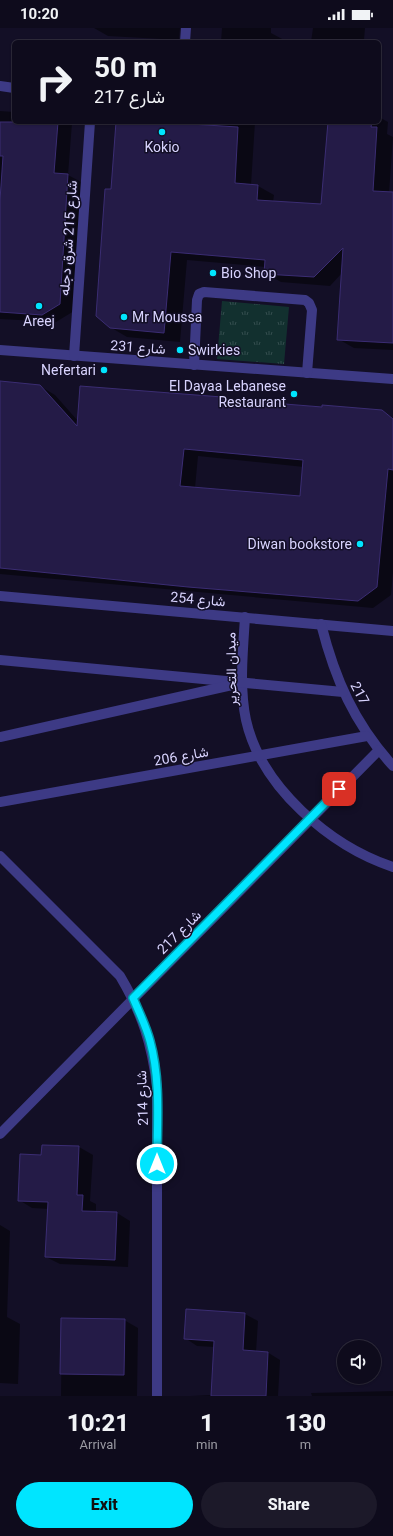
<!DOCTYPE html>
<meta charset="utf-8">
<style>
body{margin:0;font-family:Roboto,Vazirmatn,sans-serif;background:#1c1929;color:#f1f3f6;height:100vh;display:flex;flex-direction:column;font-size:15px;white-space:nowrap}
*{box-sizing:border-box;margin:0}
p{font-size:13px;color:#9b9ba3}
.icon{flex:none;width:22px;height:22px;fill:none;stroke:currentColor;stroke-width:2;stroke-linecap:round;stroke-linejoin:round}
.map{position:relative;height:1368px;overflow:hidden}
.details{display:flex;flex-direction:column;background:#0e0b1c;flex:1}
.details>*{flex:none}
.guide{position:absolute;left:12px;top:12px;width:369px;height:84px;border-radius:6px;box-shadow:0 1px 3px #0004,0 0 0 1px #2e2b3b;background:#0e0b1c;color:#f1f3f6;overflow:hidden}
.tools{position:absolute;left:337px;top:1312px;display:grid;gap:8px}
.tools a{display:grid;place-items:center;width:44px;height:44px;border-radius:50%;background:#0e0b1c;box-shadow:0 1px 3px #0004,0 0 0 1px #2e2b3b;font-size:20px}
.pin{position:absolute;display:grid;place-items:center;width:34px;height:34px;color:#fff;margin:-17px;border-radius:8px;box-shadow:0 2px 6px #0006}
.me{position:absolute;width:44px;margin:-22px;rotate:0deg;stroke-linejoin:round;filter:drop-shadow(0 0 3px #0008)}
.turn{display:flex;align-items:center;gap:14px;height:84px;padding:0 16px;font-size:18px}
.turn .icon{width:52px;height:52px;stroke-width:2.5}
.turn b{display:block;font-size:28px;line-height:34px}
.eta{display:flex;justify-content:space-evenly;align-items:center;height:68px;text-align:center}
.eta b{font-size:24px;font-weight:800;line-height:28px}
.cta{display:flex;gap:8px;margin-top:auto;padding:8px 16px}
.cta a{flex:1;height:46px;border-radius:24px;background:#00e5ff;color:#111;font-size:16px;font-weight:800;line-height:46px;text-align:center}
.cta a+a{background:#1c1929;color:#f1f3f6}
.status{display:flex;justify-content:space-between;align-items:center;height:28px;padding:0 20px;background:#0e0b1c;direction:ltr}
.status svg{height:11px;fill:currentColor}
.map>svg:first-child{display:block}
.grass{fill:url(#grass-tufts)}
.shadow{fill:#0007;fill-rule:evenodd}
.building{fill:#241b47;stroke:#3b2d73;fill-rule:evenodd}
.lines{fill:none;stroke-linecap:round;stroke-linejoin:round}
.street{stroke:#3d3a85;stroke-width:10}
.route-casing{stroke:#0095a6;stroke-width:10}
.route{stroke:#00e5ff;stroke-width:7}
.poi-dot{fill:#00e5ff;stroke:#130f26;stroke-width:1.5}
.labels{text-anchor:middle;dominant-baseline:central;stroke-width:3;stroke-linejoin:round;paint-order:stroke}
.poi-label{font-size:14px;fill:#d9d4ff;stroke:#130f26;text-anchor:start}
.street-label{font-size:14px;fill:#d9d4ff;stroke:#130f26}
</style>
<div class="status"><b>10:20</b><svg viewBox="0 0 49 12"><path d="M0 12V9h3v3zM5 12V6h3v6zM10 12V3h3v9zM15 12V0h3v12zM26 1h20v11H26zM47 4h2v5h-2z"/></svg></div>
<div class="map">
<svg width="393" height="1368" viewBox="0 0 393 1368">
<defs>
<pattern id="grass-tufts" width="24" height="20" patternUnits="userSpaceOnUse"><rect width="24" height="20" fill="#12302f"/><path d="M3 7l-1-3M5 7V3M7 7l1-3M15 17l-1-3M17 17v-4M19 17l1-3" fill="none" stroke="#344d4e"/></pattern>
</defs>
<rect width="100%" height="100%" fill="#130f26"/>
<!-- grass -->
<path class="grass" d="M222 273 289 279 284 336 217 331Z"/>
<!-- shadow -->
<g class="shadow">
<path d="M94 0H180L179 12 108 8Z"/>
<path d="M222 0H271V5L284 12 283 14H221Z"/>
<path d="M313 0H365L364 12 368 14H311Z"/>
<path d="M0 83 14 84V94L72 95 68 147 81 154 74 283 56 294 0 291Z"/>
<path d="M379 89 388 94 387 106 393 109 389 165H393V322L354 320 338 311 342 245 330 258 281 254 265 245 266 239 187 232 180 314 127 309 110 299 112 162 117 94H149L217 99 218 94H255L251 157 258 158 274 167 273 174 322 178 329 94H379Z"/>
<path d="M0 356 40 358 55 367 78 393 222 370 226 372 381 383 393 390V544L391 567 373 580 0 546ZM198 428 304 439 301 469 195 460Z"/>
<path d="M79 1119 93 1127 90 1173 96 1176V1184L117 1185 130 1193 128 1239 60 1236 46 1229 49 1181 32 1180 19 1172 42 1128Z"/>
<path d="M0 1197 10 1203 7 1289 20 1296 18 1356 0 1355Z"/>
<path d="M187 1282 245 1286 258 1293 256 1324H267L280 1332 278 1368H191L212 1367 214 1319 197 1318 185 1310Z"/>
<path d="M62 1291 124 1292 138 1300 137 1368H61Z"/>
<path d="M393 1363V1368H312L311 1365Z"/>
</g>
<!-- building -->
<g class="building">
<path d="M0 94H58L54 145 68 146 60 276 42 287 0 284V172L3 128H0Z"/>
<path d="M116 94H158L238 99 235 155 258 157 257 172 321 176 328 94H372L371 99H377L373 163 393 164V315L337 312 343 220 314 249 264 246 265 232 171 224 164 305 110 300 96 288 105 161H111Z"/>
<path d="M0 353 40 357 77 398 80 358 222 369V371L322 379V377L382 382 393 391V442L388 441 377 559 358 573 188 559 0 540ZM184 421 303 432 300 468 180 458Z"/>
<path d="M42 1117 79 1118 77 1167H83L82 1183 117 1184 115 1232 45 1229 48 1174 18 1173 20 1126 41 1127Z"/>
<path d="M186 1281 245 1285 243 1322 268 1324 266 1368H211L214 1313 184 1311Z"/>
<path d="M61 1290 125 1291 124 1347 60 1346Z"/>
</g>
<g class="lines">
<!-- street -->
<g class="street">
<path d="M185 14 186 0"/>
<path d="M0 58 14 60"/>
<path d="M0 322 393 351"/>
<path d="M74 328 90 94"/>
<path d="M194 337 197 272 199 266 204 264 305 272 309 275 312 282 307 345"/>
<path d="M0 568 393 603"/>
<path d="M245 589C243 623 239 659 246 692 261 759 330 818 393 839"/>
<path d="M321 596C335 651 354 695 393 738"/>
<path d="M0 632 343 664"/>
<path d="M0 709 232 657"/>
<path d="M0 774 367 708"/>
<path d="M0 828 120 948C142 985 152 1016 157 1059V1368"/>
<path d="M0 1106 379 722"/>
</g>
</g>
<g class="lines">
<defs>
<path id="route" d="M157 1136C157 1095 161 1053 150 1013 146 998 139 984 133 970L339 761"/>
</defs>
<!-- route casing -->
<use href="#route" class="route-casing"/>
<!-- route -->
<use href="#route" class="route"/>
</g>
<!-- markers -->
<g class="poi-dot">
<circle cx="162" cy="104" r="4"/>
<circle cx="213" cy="245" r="4"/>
<circle cx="39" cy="278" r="4"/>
<circle cx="124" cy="289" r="4"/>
<circle cx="180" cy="322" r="4"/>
<circle cx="104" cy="342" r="4"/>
<circle cx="294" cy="366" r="4"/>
<circle cx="360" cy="516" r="4"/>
</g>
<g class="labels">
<!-- poi labels -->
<g class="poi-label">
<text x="162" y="119" text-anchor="middle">Kokio</text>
<text x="221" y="245">Bio Shop</text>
<text x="132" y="289">Mr Moussa</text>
<text x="39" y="293" text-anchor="middle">Areej</text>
<text x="188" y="322">Swirkies</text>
<text x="96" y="342" text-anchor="end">Nefertari</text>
<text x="286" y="358" text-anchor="end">El Dayaa Lebanese<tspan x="286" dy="16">Restaurant</tspan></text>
<text x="352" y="516" text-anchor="end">Diwan bookstore</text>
</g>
<!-- street labels -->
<g class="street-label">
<text transform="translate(68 210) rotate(-86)">شارع 215 شرق دجله</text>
<text transform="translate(138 319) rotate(4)">شارع 231</text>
<text transform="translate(198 571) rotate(5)">شارع 254</text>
<text transform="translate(231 641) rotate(-91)">ميدان التحرير</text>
<text transform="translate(360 665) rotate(62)">217</text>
<text transform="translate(181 728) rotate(-10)">شارع 206</text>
<text transform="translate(179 904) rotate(-45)">شارع 217</text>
<text transform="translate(142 1070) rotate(-92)">شارع 214</text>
</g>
</g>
</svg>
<div class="tools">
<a><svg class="icon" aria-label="sound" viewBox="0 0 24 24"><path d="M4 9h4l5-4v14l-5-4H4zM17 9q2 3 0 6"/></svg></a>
</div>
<div class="pin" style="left:339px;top:761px;background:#d93025"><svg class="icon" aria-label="arrive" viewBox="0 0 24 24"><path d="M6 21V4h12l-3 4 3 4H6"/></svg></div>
<svg class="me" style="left:157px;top:1136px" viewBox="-20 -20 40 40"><circle r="17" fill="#00e5ff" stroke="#fff" stroke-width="3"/><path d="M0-11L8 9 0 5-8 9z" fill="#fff"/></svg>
<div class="guide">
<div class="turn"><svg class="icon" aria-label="right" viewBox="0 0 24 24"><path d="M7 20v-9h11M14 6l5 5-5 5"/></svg><div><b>50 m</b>شارع 217</div></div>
</div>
</div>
<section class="details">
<div class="eta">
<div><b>10:21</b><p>Arrival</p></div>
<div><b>1</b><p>min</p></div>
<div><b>130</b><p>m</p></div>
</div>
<div class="cta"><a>Exit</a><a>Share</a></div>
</section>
